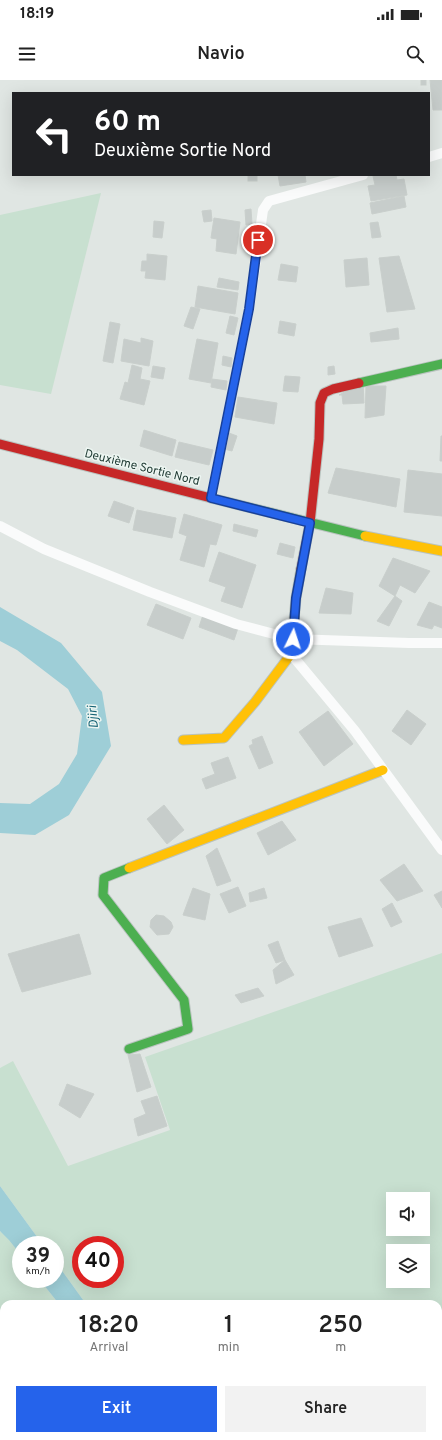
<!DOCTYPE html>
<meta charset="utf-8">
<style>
body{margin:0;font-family:Overpass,sans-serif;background:#f2f2f2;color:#222;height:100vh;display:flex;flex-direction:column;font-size:15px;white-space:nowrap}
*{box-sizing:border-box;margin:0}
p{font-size:13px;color:#767676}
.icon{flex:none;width:22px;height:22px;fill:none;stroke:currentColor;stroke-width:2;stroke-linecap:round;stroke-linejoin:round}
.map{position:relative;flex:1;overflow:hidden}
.sheet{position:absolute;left:0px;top:1220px;width:442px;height:140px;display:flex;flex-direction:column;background:#fff;border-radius:12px 12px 0 0;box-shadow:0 4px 16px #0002}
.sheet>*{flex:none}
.banner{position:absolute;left:12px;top:12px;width:418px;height:84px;border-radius:0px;box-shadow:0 4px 16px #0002;background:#202124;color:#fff;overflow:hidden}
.tools{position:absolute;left:386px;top:1112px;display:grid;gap:8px}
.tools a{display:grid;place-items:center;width:44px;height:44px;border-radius:0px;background:#fff;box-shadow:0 4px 16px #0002;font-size:20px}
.speed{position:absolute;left:12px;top:1156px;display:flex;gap:8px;font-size:20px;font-weight:700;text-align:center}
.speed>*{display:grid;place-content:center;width:52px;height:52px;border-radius:50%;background:#fff;box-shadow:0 4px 16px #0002;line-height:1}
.speed small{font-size:10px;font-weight:400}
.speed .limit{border:6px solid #d22;background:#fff;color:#111}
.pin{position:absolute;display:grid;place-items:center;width:34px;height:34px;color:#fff;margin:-17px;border:2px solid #fff;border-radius:50%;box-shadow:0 1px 4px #0007}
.me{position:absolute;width:44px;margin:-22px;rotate:4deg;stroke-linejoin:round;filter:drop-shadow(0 0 3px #0008)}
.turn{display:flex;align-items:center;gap:14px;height:84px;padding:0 16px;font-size:18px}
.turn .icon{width:52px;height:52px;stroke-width:2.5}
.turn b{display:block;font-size:28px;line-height:34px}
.eta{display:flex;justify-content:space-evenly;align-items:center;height:68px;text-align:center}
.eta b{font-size:24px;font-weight:600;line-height:28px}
.cta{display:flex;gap:8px;margin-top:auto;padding:8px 16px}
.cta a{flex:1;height:46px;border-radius:0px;background:#2563eb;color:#fff;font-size:16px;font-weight:600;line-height:46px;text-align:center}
.cta a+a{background:#f2f2f2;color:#222}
.status{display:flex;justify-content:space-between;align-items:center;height:28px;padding:0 20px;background:#fff;direction:ltr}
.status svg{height:11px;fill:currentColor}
header{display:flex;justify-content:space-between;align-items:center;height:52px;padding:0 16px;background:#fff;font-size:18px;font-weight:600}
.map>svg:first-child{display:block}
.green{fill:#c8e0d0;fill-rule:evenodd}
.water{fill:#9eced7}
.building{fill:#c7cdcb;stroke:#c9cfcc}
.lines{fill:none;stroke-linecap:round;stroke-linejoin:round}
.fast-casing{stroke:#b9c3bf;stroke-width:11}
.slow-casing{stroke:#b9c3bf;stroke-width:11}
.jam-casing{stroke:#b9c3bf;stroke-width:11}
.street{stroke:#fafbfb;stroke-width:10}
.fast{stroke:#4caf50;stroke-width:9}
.slow{stroke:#ffc107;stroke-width:9}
.jam{stroke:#c62828;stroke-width:9}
.route-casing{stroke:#184099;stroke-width:10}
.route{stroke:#2563eb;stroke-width:7}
.labels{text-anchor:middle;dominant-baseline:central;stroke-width:3;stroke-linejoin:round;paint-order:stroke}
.street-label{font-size:12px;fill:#1e3932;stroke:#edf6f2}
.water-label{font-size:13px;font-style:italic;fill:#176476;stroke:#edf6f2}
</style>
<div class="status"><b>18:19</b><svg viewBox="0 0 49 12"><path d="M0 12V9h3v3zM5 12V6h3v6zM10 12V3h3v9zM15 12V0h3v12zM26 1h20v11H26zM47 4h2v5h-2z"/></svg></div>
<header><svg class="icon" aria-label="menu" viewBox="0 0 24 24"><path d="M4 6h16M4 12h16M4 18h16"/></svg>Navio<svg class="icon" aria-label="search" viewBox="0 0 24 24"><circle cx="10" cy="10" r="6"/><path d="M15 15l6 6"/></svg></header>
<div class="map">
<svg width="442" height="1360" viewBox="0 0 442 1360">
<rect width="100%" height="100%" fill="#e0e6e3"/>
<!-- green -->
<g class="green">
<path d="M101 113 51 314 0 305V135Z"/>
<path d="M442 873V1360H146V1356H438V1224H86L55 1181V1165H43L0 1106V988L13 981 68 1086 170 1050 145 977ZM393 1119H423V1149H393ZM81 1165H115V1199H81ZM393 1171H423V1201H393Z"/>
<path d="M0 1151 9 1159 21 1175V1199H39L59 1224H4V1356H109L108 1360H0Z"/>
</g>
<!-- water -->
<g class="water">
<path d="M0 527 61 563 102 612 111 666 69 735 35 755 0 753V723L30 724 59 704 77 674 82 636 68 609 17 570 0 561Z"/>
<path d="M0 1106 43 1165H21V1175L9 1160 0 1151Z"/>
<path d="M55 1181 86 1224H59L39 1199H55Z"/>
<path d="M109 1356H146V1360H108Z"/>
</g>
<!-- building -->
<g class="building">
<rect x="421" y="0" width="5" height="5"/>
<path d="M430 0H442V30H433Z"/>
<rect x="248" y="95" width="9" height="6"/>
<path d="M278 95H305L306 102 280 106Z"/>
<path d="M381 95H396L397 100 404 99 407 115 371 121 368 106 375 105 373 96Z"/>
<path d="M404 116 406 127 372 134 370 123Z"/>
<path d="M251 129 252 144 246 145 245 130Z"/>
<path d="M211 130 212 141 204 142 202 131Z"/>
<path d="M214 138 240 142 236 174 216 171 217 159 211 158Z"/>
<path d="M154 141 164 142 162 158 153 157Z"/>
<path d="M378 142 381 157 372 158 370 143Z"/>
<path d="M147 174 167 176 165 200 145 198 146 191H141L142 181H147Z"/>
<path d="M399 176 415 229 387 232 379 178Z"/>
<path d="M367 178 369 205 346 207 344 180Z"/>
<path d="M281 184 298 187 296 202 278 200Z"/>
<path d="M219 198 239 202 238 210 217 207Z"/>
<path d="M198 206 238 213 235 234 195 227Z"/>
<path d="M191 227 200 229 193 249 184 246Z"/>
<path d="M230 236 238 238 234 255 226 253Z"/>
<path d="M280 241 296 244 294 256 278 253Z"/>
<path d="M110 242 120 244 113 283 103 281Z"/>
<path d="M398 248 399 259 371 262 370 253Z"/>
<path d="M141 258 153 261 149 286 121 281 124 259 141 263Z"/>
<path d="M197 259 218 263 211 303 189 299Z"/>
<path d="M223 276 232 278 231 287 222 285Z"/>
<path d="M132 285 142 288 140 299 150 301 144 325 120 319 125 302 128 303Z"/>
<path d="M153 286 165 288 163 299 151 297Z"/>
<path d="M334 286 335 294 328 295V287Z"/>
<path d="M285 296 300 297 298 312 283 311Z"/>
<path d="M212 299 227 301 226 310 211 307Z"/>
<path d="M363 302 364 323 343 324 342 315H339Z"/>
<path d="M366 306H386L384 335 365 338Z"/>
<path d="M238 317 277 323 274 344 235 337Z"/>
<path d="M144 350 176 360 172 376 140 366Z"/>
<path d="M229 353 237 356 232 371 224 369Z"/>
<path d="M441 356H442V381H440Z"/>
<path d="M179 362 213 370 209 385 175 377Z"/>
<path d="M336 388 400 399 396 427 328 413Z"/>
<path d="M408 390 442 394V436L404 432Z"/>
<path d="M114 421 134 428 129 443 108 436Z"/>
<path d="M137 430 176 438 172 458 133 450Z"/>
<path d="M184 434 222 445 216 465 210 464 204 487 180 480 187 456 179 453Z"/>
<path d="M234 444 258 450 256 457 233 451Z"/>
<path d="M280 463 295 467 293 478 277 474Z"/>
<path d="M219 472 256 485 242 528 221 521 226 507 209 501Z"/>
<path d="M393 478 430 491 415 513 400 505 395 516 379 506Z"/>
<path d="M326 508 353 513 351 534 319 533Z"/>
<path d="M395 516 402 521 389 546 377 541Z"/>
<path d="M429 522 442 527V548L434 545 432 549 417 545Z"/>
<path d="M156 524 191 538 183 559 147 545Z"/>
<path d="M203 535 238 548 234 560 199 547Z"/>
<path d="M407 630 426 644 411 665 392 651Z"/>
<path d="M328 631 353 664 324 686 299 652Z"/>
<path d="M262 656 273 683 259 689 249 666 253 664 252 660Z"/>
<path d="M228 677 236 698 206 709 202 699 215 694 211 683Z"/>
<path d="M164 725 184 750 167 764 147 739Z"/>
<path d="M282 741 296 760 268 775 257 753Z"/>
<path d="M217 768 231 801 217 806 206 776Z"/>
<path d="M404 784 423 811 397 821 380 800Z"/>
<path d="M238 807 246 826 229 833 220 814Z"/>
<path d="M193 808 210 814 205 840 183 835Z"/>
<path d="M264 808 267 818 250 822 249 813Z"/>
<path d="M442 811V828L434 815Z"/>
<path d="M392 823 402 842 391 847 382 829Z"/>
<path d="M156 835 164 836 171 842 173 847 169 854 157 855 150 847 151 840Z"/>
<path d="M361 838 373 866 339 877 328 847Z"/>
<path d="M79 854 91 894 22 912 8 874Z"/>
<path d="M278 861 285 880 276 883 268 865Z"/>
<path d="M285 880 294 895 276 904 273 890Z"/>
<path d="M258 908 264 916 241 923 235 915Z"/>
<path d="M140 974 151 1007 137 1012 128 975Z"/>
<path d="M67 1004 94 1014 80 1038 59 1025Z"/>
<path d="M157 1016 167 1046 138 1056 134 1039 146 1034 141 1021Z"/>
</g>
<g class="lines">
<defs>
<g id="fast">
<path d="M359 303 442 284"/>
<path d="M211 418 365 456"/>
<path d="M129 788 104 798 103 815 184 920 188 949 129 969"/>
</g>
<g id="slow">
<path d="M365 456 442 471"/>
<path d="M183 660 224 658 255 622 291 574 296 518 301 489"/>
<path d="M129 788 383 690"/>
</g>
<g id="jam">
<path d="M0 364 211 418"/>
<path d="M301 489 310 443 319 359 320 323 324 313 333 309 359 303"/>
</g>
</defs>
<!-- fast casing -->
<use href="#fast" class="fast-casing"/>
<!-- slow casing -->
<use href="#slow" class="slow-casing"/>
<!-- jam casing -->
<use href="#jam" class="jam-casing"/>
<!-- street -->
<g class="street">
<path d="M429 77 442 73"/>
<path d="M211 418 249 229 263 130 269 121 363 95"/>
<path d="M0 446 44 469 150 512 236 544 293 559 409 563H442"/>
<path d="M291 574 355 651 442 770"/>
</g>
<!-- fast -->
<use href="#fast" class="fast"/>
<!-- slow -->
<use href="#slow" class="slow"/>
<!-- jam -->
<use href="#jam" class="jam"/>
</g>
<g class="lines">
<defs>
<path id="route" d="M258 160 249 229 211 418 310 443 296 518 293 559"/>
</defs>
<!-- route casing -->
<use href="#route" class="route-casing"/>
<!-- route -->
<use href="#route" class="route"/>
</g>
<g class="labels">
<!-- street labels -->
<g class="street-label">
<text transform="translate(142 388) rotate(14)">Deuxième Sortie Nord</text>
</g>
<!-- water labels -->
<g class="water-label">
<text transform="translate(94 637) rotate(-95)">Djiri</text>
</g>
</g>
</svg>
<div class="tools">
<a><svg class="icon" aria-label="sound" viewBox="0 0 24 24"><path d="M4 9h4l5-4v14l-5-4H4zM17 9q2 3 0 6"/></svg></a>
<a><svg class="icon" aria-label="layers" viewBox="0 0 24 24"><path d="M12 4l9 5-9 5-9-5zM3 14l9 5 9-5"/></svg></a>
</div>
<div class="speed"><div>39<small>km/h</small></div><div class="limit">40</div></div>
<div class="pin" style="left:258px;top:160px;background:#d93025"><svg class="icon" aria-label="arrive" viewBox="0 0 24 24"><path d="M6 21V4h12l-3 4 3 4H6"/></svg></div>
<svg class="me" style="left:293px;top:559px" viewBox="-20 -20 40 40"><circle r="17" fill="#2563eb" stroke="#fff" stroke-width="3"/><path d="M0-11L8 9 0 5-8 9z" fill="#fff"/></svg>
<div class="banner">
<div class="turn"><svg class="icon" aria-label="left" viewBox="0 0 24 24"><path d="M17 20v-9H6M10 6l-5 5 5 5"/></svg><div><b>60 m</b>Deuxième Sortie Nord</div></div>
</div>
<section class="sheet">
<div class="eta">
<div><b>18:20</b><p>Arrival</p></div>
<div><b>1</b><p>min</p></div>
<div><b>250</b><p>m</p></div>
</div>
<div class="cta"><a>Exit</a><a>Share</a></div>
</section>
</div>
